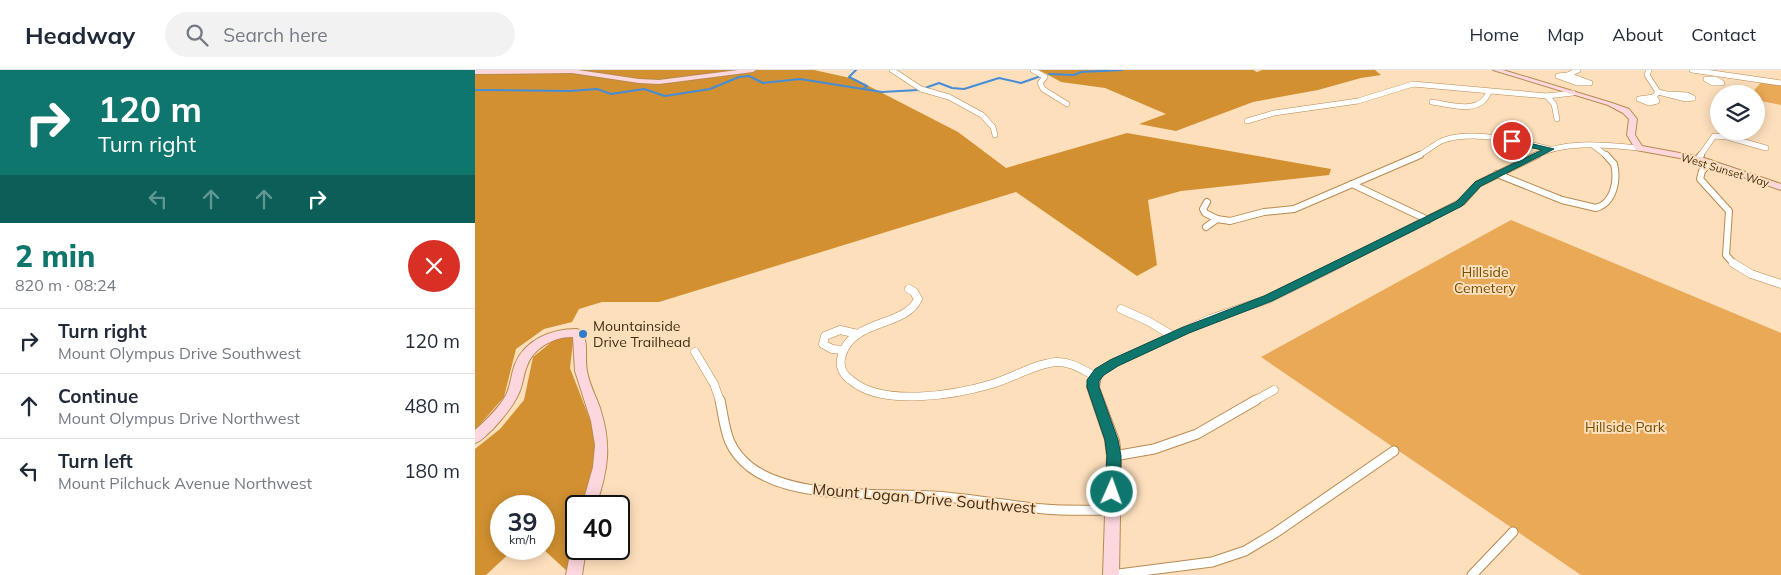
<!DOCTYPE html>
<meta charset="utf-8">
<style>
body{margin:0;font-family:Mulish,sans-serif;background:#f2f2f3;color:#1f2937;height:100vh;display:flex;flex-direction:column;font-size:19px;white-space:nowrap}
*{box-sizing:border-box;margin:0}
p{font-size:16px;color:#747a83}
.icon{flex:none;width:28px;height:28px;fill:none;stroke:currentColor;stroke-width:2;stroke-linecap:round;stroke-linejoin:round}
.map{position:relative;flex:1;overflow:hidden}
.drawer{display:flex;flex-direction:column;background:#fff;width:475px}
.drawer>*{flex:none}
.hud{background:#0f766e;color:#fff;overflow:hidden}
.buttons{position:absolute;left:1235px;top:15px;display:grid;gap:10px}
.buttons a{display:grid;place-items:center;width:55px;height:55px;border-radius:50%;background:#fff;box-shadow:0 2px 12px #0003;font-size:25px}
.speed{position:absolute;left:15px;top:425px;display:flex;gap:10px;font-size:25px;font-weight:700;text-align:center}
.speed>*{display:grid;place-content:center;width:65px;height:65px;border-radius:50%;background:#fff;box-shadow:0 2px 12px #0003;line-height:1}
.speed small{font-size:12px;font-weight:400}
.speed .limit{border:2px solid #111;border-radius:8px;background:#fff;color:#111}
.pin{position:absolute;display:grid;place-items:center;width:42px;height:42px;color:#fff;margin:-21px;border:2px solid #fff;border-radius:50%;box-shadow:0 1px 5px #0007}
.me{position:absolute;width:55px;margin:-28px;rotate:2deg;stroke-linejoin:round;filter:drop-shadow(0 0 4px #0008)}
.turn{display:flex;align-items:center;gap:18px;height:105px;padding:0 15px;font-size:22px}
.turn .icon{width:65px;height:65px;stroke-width:2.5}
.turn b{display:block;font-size:35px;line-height:42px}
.lanes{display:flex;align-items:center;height:48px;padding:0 15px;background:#0003;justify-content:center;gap:25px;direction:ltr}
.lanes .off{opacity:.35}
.round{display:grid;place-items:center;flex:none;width:52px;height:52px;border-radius:26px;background:#f2f2f3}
.head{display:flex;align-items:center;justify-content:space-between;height:85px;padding:0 15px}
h1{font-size:30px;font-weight:800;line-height:38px;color:#0f766e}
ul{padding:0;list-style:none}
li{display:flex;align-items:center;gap:15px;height:65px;padding:0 15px;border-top:1px solid #e0e1e3}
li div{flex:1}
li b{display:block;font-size:19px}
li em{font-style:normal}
header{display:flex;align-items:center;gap:30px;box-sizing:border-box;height:70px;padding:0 25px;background:#fff;border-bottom:1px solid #e0e1e3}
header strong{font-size:24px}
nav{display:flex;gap:28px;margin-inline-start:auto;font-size:18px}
.search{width:350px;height:45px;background:#f2f2f3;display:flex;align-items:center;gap:12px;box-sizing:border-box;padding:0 18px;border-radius:28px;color:#747a83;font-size:19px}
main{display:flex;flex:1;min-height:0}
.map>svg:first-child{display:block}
.green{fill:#e9a956}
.forest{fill:#d29030}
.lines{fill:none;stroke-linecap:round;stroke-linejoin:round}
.stream{stroke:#468dd7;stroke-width:2}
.street-far3-casing{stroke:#b88a4f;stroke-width:6}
.street-far2-casing{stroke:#b88a4f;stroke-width:8}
.street-far1-casing{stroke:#b88a4f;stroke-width:9}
.street-casing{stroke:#b88a4f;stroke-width:11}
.secondary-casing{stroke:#b88a4f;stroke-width:2}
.street-far3{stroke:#fff;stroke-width:5}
.street-far2{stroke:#fff;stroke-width:6}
.street-far1{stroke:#fff;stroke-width:8}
.street{stroke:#fff;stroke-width:9}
.secondary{fill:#fcd7dd;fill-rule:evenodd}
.route{fill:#0f766e;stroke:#0a4d48}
.poi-dot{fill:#2e7ecd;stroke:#fddfbc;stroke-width:2}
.labels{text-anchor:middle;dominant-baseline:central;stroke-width:4;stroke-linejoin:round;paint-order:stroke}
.far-street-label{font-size:11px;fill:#412e15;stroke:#fddfbc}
.park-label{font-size:14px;fill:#784c00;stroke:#fddfbc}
.poi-label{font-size:14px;fill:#412e15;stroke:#fddfbc;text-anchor:start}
.near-street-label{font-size:16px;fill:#412e15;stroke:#fddfbc}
</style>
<header>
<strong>Headway</strong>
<div class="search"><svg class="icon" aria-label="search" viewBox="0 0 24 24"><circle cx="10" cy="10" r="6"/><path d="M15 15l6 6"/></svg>Search here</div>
<nav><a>Home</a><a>Map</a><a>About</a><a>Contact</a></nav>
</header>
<main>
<section class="drawer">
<div class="hud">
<div class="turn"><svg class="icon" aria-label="right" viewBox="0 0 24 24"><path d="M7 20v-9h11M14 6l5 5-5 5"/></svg><div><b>120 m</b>Turn right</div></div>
<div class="lanes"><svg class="icon off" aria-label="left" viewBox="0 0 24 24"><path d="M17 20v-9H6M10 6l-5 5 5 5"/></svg><svg class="icon off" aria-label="ahead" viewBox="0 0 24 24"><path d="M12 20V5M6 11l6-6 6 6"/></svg><svg class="icon off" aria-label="ahead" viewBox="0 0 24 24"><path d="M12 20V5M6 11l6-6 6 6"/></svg><svg class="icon" aria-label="right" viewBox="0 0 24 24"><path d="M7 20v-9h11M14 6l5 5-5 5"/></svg></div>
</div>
<div class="head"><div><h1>2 min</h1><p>820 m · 08:24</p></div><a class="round" style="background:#d93025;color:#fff"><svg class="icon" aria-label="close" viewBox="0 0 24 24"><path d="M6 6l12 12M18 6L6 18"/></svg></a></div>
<ul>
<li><svg class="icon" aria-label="right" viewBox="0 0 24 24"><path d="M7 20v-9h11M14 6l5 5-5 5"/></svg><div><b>Turn right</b><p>Mount Olympus Drive Southwest</p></div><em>120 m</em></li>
<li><svg class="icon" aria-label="ahead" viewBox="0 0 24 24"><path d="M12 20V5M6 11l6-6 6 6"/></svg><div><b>Continue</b><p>Mount Olympus Drive Northwest</p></div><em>480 m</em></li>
<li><svg class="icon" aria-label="left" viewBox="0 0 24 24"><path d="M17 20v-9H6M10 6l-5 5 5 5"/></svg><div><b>Turn left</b><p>Mount Pilchuck Avenue Northwest</p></div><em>180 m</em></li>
</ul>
</section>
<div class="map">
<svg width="1306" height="505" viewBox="0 0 1306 505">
<rect width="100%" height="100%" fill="#fddfbc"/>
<!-- green -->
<g class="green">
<path d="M1287 11 1306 15V35L1281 30V24H1276Z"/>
<path d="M1036 150 1306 263V505H1106L786 287Z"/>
</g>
<!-- forest -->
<g class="forest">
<path d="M0 0H339L380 9 483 62 531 98 652 63 856 99 854 105 706 121 673 130 682 195 662 206 541 122 184 232H127L104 239 97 252 69 259 41 279 29 327 0 360Z"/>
<path d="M564 0H778L782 2 787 0H900L906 5 886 8 843 20 778 32 701 61 664 54 691 44 630 18 586 12Z"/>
<path d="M99 263 95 298 124 373 117 436H101V479H104L93 502 68 479 69 436H26V479H39L11 505H0V379L25 359 49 330 58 287 84 266Z"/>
</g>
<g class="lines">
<!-- stream -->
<g class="stream">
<path d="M381 0 374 7 392 16 389 18"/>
<path d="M574 4 599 5 606 2 647 0"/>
<path d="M450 18 464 13 477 18 489 19 524 8 546 13 566 6"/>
<path d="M0 20 95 21 122 19 136 24 169 19 190 26 235 19 264 7 274 6 288 13 325 9 407 22 443 20"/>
</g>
<defs>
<g id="street-far3">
<path d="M417 0 446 19 474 27 507 45 518 57 520 65"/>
<path d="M558 0 570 7 565 13 568 19 592 34"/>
<path d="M1174 0 1172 5 1183 22 1179 27"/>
<path d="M1217 0 1306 13"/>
<path d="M1093 5 1115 13H1102L1083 6Z"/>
<path d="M1093 5 1103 0"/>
<path d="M1231 9H1240L1247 13H1238Z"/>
<path d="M1183 22 1211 29 1218 28 1212 25 1194 24"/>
<path d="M1072 26 1079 34 1082 49"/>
<path d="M1179 27 1182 31 1174 33 1164 29Z"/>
<path d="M957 32C976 35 1005 45 1014 22"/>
<path d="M772 51 799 43 883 31 938 14 1072 26 1098 23"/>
<path d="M1119 76 1132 86"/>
<path d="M942 86C952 82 960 73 969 70 998 60 1045 71 1074 79"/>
<path d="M1059 86C1090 70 1131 75 1164 78"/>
<path d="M1225 86 1239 66 1252 67 1291 78"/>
</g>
<g id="street-far2">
<path d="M1223 89 1226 85"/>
<path d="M1235 93 1227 101 1225 109 1254 141 1251 185 1259 194"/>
<path d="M1022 104 1087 130 1121 138C1139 133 1143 110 1139 94L1131 85"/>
<path d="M877 114 953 150"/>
<path d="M732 132 728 139 730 143 742 149 755 151 789 142 819 139 945 85"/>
<path d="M731 157 742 149"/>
<path d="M864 194 987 132 1003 114 1062 85"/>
</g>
<g id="street-far1">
<path d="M1258 193 1276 204 1306 214"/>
<path d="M434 219 439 222 443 229C431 257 377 249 367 285 363 296 368 305 377 311 408 337 480 325 517 314 538 308 559 294 581 292 595 291 608 300 620 306L639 293 735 249 793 229 866 193"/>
<path d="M646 239 673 251 698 266"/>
<path d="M368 280 357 279 348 274 350 266 365 260 383 264"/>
<path d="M220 282 239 314 245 331"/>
<path d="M779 331 799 320"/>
</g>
<g id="street">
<path d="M245 330C251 359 250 377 275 397 321 432 415 422 471 427 504 430 536 436 569 439 591 441 614 440 637 440"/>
<path d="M639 386 679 379 722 364 781 330"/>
<path d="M636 505 737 492 770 481 800 463 919 381"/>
<path d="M997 505 1038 462"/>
</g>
<g id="secondary">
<path d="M0 0H103L164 9 184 10 263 0H281L278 2 184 14 164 13 97 3 0 4Z"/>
<path d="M1018 0H1028L1137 33 1154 39 1162 49 1160 65 1167 76 1226 87 1306 114V120L1221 91 1161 80 1152 65 1154 49 1148 43 1133 35Z"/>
<path d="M101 259 105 260C115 272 109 287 112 301 114 314 121 326 125 338 137 375 133 400 121 436H107L118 397 120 375 116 351 100 301 98 267C80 266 58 278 52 296 48 305 48 316 43 325 37 338 27 349 18 359 12 364 7 371 0 373V360C11 350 24 338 31 325 36 315 36 304 40 294 50 270 76 259 101 259Z"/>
<path d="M620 302 624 303 626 306 624 317 644 370 646 386 644 505H628L632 386 630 370 612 317 616 303Z"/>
<path d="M101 473V479H111L107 505H91L97 474Z"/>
</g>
</defs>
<!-- street-far3 casing -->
<use href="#street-far3" class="street-far3-casing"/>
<!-- street-far2 casing -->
<use href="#street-far2" class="street-far2-casing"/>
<!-- street-far1 casing -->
<use href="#street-far1" class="street-far1-casing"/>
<!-- street casing -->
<use href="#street" class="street-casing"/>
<!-- secondary casing -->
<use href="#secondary" class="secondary-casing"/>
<!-- street-far3 -->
<use href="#street-far3" class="street-far3"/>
<!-- street-far2 -->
<use href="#street-far2" class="street-far2"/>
<!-- street-far1 -->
<use href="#street-far1" class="street-far1"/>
<!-- street -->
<use href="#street" class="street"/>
<!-- secondary -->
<use href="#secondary" class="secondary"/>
</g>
<!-- route -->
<path class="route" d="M1037 69 1079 79 1006 116 987 136 938 161 797 231 714 263 643 296 629 305 624 311V317L643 370 646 386 645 422 643 426 637 428 632 426 630 422 632 386 630 370 612 317V310L620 299 635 290 706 258 789 226 981 132 1000 112 1067 80 1034 73 1033 71Z"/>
<!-- markers -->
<circle class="poi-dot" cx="108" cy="264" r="5"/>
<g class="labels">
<!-- far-street labels -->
<g class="far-street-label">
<text transform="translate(1250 100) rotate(17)">West Sunset Way</text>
</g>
<!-- park labels -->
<g class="park-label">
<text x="1010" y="202">Hillside<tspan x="1010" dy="16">Cemetery</tspan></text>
<text x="1150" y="357">Hillside Park</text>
</g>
<!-- poi labels -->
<g class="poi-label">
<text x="118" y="256">Mountainside<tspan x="118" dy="16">Drive Trailhead</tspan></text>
</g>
<!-- near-street labels -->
<g class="near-street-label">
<text transform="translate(449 428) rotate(5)">Mount Logan Drive Southwest</text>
</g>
</g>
</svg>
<div class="buttons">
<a><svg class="icon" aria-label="layers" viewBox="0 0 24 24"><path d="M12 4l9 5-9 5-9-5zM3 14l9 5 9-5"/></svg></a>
</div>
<div class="speed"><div>39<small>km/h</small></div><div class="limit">40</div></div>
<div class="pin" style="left:1037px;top:71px;background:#d93025"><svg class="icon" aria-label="arrive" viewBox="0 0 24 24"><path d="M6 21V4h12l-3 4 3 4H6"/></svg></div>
<svg class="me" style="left:637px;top:422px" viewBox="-20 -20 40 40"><circle r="17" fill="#0f766e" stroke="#fff" stroke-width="3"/><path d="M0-11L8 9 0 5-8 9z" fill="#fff"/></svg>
</div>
</main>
